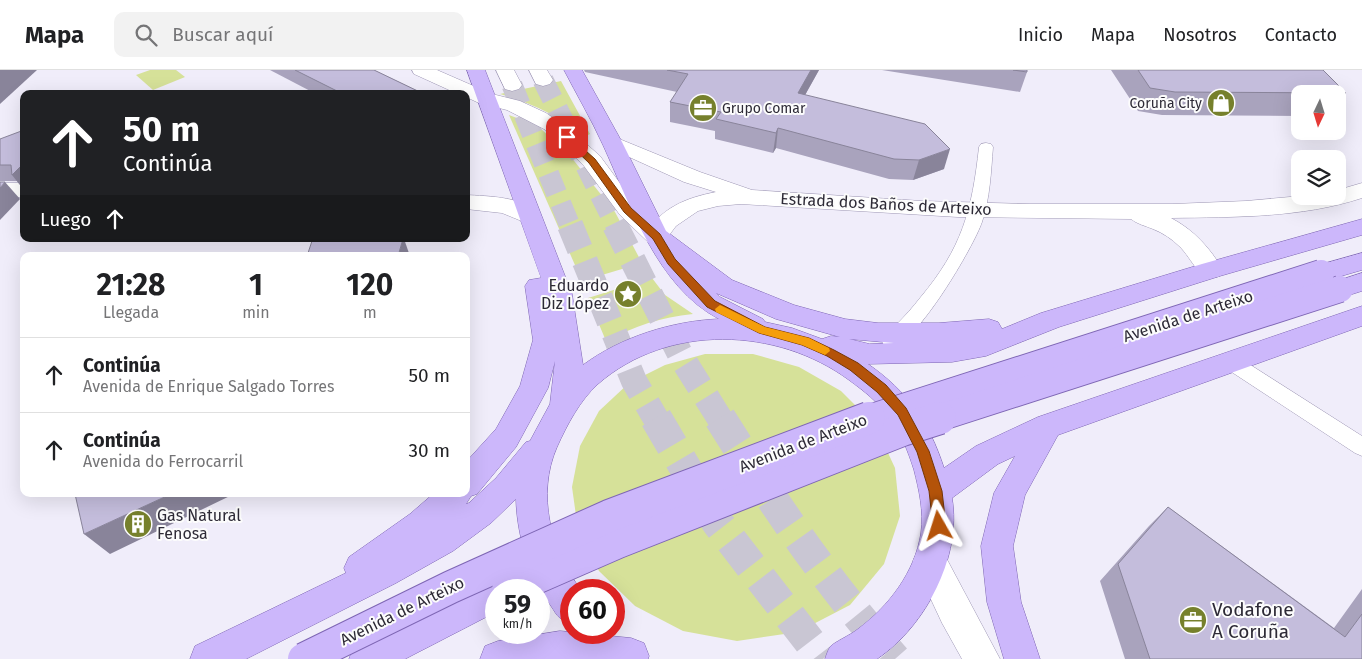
<!DOCTYPE html>
<html lang="es">
<meta charset="utf-8">
<style>
body{margin:0;font-family:"Fira Sans",sans-serif;background:#f2f2f2;color:#202124;height:100vh;display:flex;flex-direction:column;font-size:19px;white-space:nowrap}
*{box-sizing:border-box;margin:0}
p{font-size:16px;color:#757577}
.icon{flex:none;width:28px;height:28px;fill:none;stroke:currentColor;stroke-width:2;stroke-linecap:round;stroke-linejoin:round}
.map{position:relative;flex:1;overflow:hidden}
.side{position:absolute;left:20px;top:182px;width:450px;height:245px;display:flex;flex-direction:column;background:#fff;border-radius:10px;box-shadow:0 5px 20px #0002}
.side>*{flex:none}
.hud{position:absolute;left:20px;top:20px;width:450px;height:152px;border-radius:10px;box-shadow:0 5px 20px #0002;background:#202124;color:#fff;overflow:hidden}
.needle{width:32px;rotate:184deg}
.controls{position:absolute;left:1291px;top:15px;display:grid;gap:10px}
.controls a{display:grid;place-items:center;width:55px;height:55px;border-radius:10px;background:#fff;box-shadow:0 5px 20px #0002;font-size:25px}
.speed{position:absolute;left:485px;top:509px;display:flex;gap:10px;font-size:25px;font-weight:700;text-align:center}
.speed>*{display:grid;place-content:center;width:65px;height:65px;border-radius:50%;background:#fff;box-shadow:0 5px 20px #0002;line-height:1}
.speed small{font-size:12px;font-weight:400}
.speed .limit{border:8px solid #d22;background:#fff;color:#111}
.pin{position:absolute;display:grid;place-items:center;width:42px;height:42px;color:#fff;margin:-21px;border-radius:10px;box-shadow:0 2px 8px #0006}
.me{position:absolute;width:55px;margin:-28px;rotate:354deg;stroke-linejoin:round;filter:drop-shadow(0 0 4px #0008)}
.turn{display:flex;align-items:center;gap:18px;height:105px;padding:0 20px;font-size:22px}
.turn .icon{width:65px;height:65px;stroke-width:2.5}
.turn b{display:block;font-size:35px;line-height:42px}
.then{display:flex;align-items:center;height:48px;padding:0 20px;background:#0003;gap:10px;font-size:19px}
.eta{display:flex;justify-content:space-evenly;align-items:center;height:85px;text-align:center}
.eta b{font-size:30px;font-weight:700;line-height:35px}
ul{padding:0;list-style:none}
li{display:flex;align-items:center;gap:15px;height:75px;padding:0 20px;border-top:1px solid #e0e0e0}
li div{flex:1}
li b{display:block;font-size:19px}
li em{font-style:normal}
header{display:flex;align-items:center;gap:30px;box-sizing:border-box;height:70px;padding:0 25px;background:#fff;border-bottom:1px solid #e0e0e0}
header strong{font-size:24px}
nav{display:flex;gap:28px;margin-inline-start:auto;font-size:18px}
.search{width:350px;height:45px;background:#f2f2f2;display:flex;align-items:center;gap:12px;box-sizing:border-box;padding:0 18px;border-radius:10px;color:#757577;font-size:19px}
.map>svg:first-child{display:block}
.green{fill:#d6e199}
.lines{fill:none;stroke-linecap:round;stroke-linejoin:round}
.secondary-tunnel-far2{stroke:#c9c6d3;stroke-width:21;stroke-dasharray:21 11;stroke-linecap:butt}
.secondary-tunnel-far1{stroke:#c9c6d3;stroke-width:26;stroke-dasharray:26 13;stroke-linecap:butt}
.secondary-tunnel{stroke:#c9c6d3;stroke-width:32;stroke-dasharray:32 16;stroke-linecap:butt}
.service-casing{stroke:#9d96b4;stroke-width:1}
.minor-casing{stroke:#9d96b4;stroke-width:1}
.tertiary-casing{stroke:#9d96b4;stroke-width:1}
.secondary-casing{stroke:#9d96b4;stroke-width:1}
.primary-casing{stroke:#7e66b4;stroke-width:1}
.service{fill:#fff;fill-rule:evenodd}
.minor{fill:#fff;fill-rule:evenodd}
.tertiary{fill:#fff;fill-rule:evenodd}
.secondary{fill:#fff;fill-rule:evenodd}
.primary{fill:#ccb7fb;fill-rule:evenodd}
.primary-bridge-far1-casing{stroke:#7e66b4;stroke-width:28;stroke-linecap:butt}
.primary-bridge-casing{stroke:#7e66b4;stroke-width:34;stroke-linecap:butt}
.primary-bridge-far1{stroke:#ccb7fb;stroke-width:26}
.primary-bridge{stroke:#ccb7fb;stroke-width:32}
.wall{fill:#a9a3bd}
.shaded-wall{fill:#89849a}
.building{fill:#c4bddc;stroke:#89849a}
.route{fill:#b45309;stroke:#753606}
.slow{fill:#f59e0b}
.labels{text-anchor:middle;dominant-baseline:central;stroke-width:4;stroke-linejoin:round;paint-order:stroke}
.far-poi-label{font-size:14px;fill:#2d2a36;stroke:#fcfcfc;text-anchor:end}
.street-label{font-size:16px;fill:#2d2a36;stroke:#fcfcfc}
.poi-label{font-size:16px;fill:#2d2a36;stroke:#fcfcfc;text-anchor:end}
.near-poi-label{font-size:19px;fill:#2d2a36;stroke:#fcfcfc;text-anchor:start}
</style>
<header>
<strong>Mapa</strong>
<div class="search"><svg class="icon" aria-label="search" viewBox="0 0 24 24"><circle cx="10" cy="10" r="6"/><path d="M15 15l6 6"/></svg>Buscar aquí</div>
<nav><a>Inicio</a><a>Mapa</a><a>Nosotros</a><a>Contacto</a></nav>
</header>
<div class="map">
<svg width="1362" height="589" viewBox="0 0 1362 589">
<rect width="100%" height="100%" fill="#f0edfa"/>
<!-- green -->
<g class="green">
<path d="M150 0H176L185 7 153 20 136 5Z"/>
<path d="M561 11 590 64 586 66C559 46 531 33 500 24Z"/>
<path d="M509 45 538 56 571 87 615 142 642 193 582 211Z"/>
<path d="M652 208 665 225 693 244C661 247 635 256 606 271L588 228Z"/>
<path d="M705 284H753L799 297 841 321 875 355 895 398 900 446 884 494 850 535 798 562 737 571 683 561 635 536 599 501 578 460 572 417 580 376 599 341 629 313 665 295Z"/>
</g>
<g class="lines">
<!-- secondary-tunnel-far2 -->
<g class="secondary-tunnel-far2">
<path d="M543 10 616 156"/>
<path d="M512 15 570 156"/>
</g>
<!-- secondary-tunnel-far1 -->
<g class="secondary-tunnel-far1">
<path d="M570 155 634 311 656 349"/>
<path d="M615 155 682 288 720 349"/>
</g>
<!-- secondary-tunnel -->
<g class="secondary-tunnel">
<path d="M656 348 717 452 823 589"/>
<path d="M720 348C773 433 828 514 895 589"/>
</g>
<defs>
<g id="service">
<path d="M986 73 991 74 993 77C991 102 990 128 982 152 974 176 916 275 891 277 889 277 885 275 884 275L881 270C885 263 891 259 897 254 905 246 913 237 920 228 962 178 972 141 979 77L981 74Z"/>
<path d="M1231 285 1238 287 1362 366V386L1355 383 1224 297 1222 292 1224 287Z"/>
</g>
<g id="minor">
<path d="M612 66 700 102 752 120 922 131 1029 134H1173L1246 131 1301 126H1338V120L1362 113V128C1301 148 1234 147 1171 148 1194 160 1210 178 1223 200L1220 206C1198 213 1194 190 1179 176 1172 169 1163 163 1153 159 1146 156 1137 154 1131 149L958 147 741 134 718 136 698 141 676 156 664 172 656 174 648 172 644 166C661 138 685 128 716 122L684 112 605 76 602 72 605 68Z"/>
<rect x="0" y="113" width="24" height="14"/>
<path d="M466 125C487 126 529 127 541 146L537 151 529 154 502 143 466 139Z"/>
<path d="M930 475 942 480 1000 589H962L942 553 913 491 918 480Z"/>
</g>
<path id="tertiary" d="M412 0H437L492 24 520 31 546 43 574 63 600 86 636 135 664 160 668 166 664 172 656 174 648 172 620 145 584 96 560 71 544 59 507 40 479 33 466 27V24H458L414 4Z"/>
<g id="secondary">
<path d="M496 0H514L522 15 519 19 512 21 505 19Z"/>
<path d="M529 0H547L553 10 550 14 543 16 536 14Z"/>
</g>
<g id="primary">
<path d="M467 0H485L572 224 583 295C621 267 672 251 719 249 657 217 630 134 603 75 591 49 577 25 564 0H582L622 72 666 161 732 210 794 235 845 249 878 253H939L989 249 998 252 1002 259 1041 243 1202 194 1362 149V165L1220 206 1059 257 986 286 952 292 868 294C908 322 929 352 944 398L976 376 1038 347 1362 236V256L1058 365 1025 425 1013 476 1021 532 1040 589H1004L987 532 981 476 994 423 1015 386 998 394 952 428C962 486 926 556 877 589H825C826 586 828 580 830 577 834 572 851 565 858 559 889 536 915 502 921 463 924 441 919 420 914 400 908 381 901 363 889 347 878 332 864 321 849 310 777 257 668 253 598 314 580 330 567 355 557 377 536 425 551 480 581 520H571V552C568 551 564 550 560 548 556 545 554 540 551 536 529 505 517 466 516 429L491 453 453 481 396 513 246 589H190L195 576 346 503 344 498 349 487 410 444 433 424H466V392L496 359 520 316 533 270 525 216 529 210 541 208ZM716 223 776 249 840 267 831 266 822 269 792 258 765 252 763 249 720 227ZM849 269 894 273 870 274ZM555 291 550 334 530 371 526 372 496 408 469 433 466 434 471 426 477 424 516 377 548 318Z"/>
<path d="M1362 183V200L1321 212 1312 209 1309 203 1312 197Z"/>
<path d="M1362 203V221L1340 228 1331 225 1327 219 1331 213Z"/>
<path d="M496 508 508 513 511 520H496V542L405 589H349L354 576Z"/>
<path d="M560 561 631 568 644 573 649 586 648 589H480L485 576 498 571Z"/>
</g>
</defs>
<!-- service casing -->
<use href="#service" class="service-casing"/>
<!-- minor casing -->
<use href="#minor" class="minor-casing"/>
<!-- tertiary casing -->
<use href="#tertiary" class="tertiary-casing"/>
<!-- secondary casing -->
<use href="#secondary" class="secondary-casing"/>
<!-- primary casing -->
<use href="#primary" class="primary-casing"/>
<!-- service -->
<use href="#service" class="service"/>
<!-- minor -->
<use href="#minor" class="minor"/>
<!-- tertiary -->
<use href="#tertiary" class="tertiary"/>
<!-- secondary -->
<use href="#secondary" class="secondary"/>
<!-- primary -->
<use href="#primary" class="primary"/>
<defs>
<g id="primary-bridge-far1">
<path d="M866 349 1321 203"/>
<path d="M936 349 1340 219"/>
</g>
<g id="primary-bridge">
<path d="M508 520 618 472 902 360 940 348"/>
<path d="M304 589 451 517 609 446 869 348"/>
</g>
</defs>
<!-- primary-bridge-far1 casing -->
<use href="#primary-bridge-far1" class="primary-bridge-far1-casing"/>
<!-- primary-bridge casing -->
<use href="#primary-bridge" class="primary-bridge-casing"/>
<!-- primary-bridge-far1 -->
<use href="#primary-bridge-far1" class="primary-bridge-far1"/>
<!-- primary-bridge -->
<use href="#primary-bridge" class="primary-bridge"/>
</g>
<!-- wall -->
<g class="wall">
<path d="M270 0H374L424 24H316Z"/>
<path d="M584 0H819L805 25 944 99 913 110 889 109 776 78 773 83 715 69V61L670 52V32L677 22 585 2Z"/>
<path d="M882 0H1027V2L1020 22Z"/>
<path d="M1111 0H1323L1346 23 1338 35V24H1300V46L1162 45 1138 41Z"/>
<path d="M0 69 24 120 17 111H0Z"/>
<path d="M1168 437 1334 558 1362 519V589H1125L1100 511 1149 456Z"/>
</g>
<!-- shaded-wall -->
<g class="shaded-wall">
<path d="M0 0H37L0 34Z"/>
<path d="M811 0H819L795 43 798 23Z"/>
<path d="M778 58 776 78 773 83 776 63Z"/>
<path d="M950 79 944 99 913 110 919 90Z"/>
<path d="M24 93V120L12 105Z"/>
<path d="M5 112 20 129 0 150V118Z"/>
<path d="M403 169H404L410 186H398Z"/>
<path d="M171 424H234L110 484 84 464Z"/>
</g>
<!-- building -->
<g class="building">
<path d="M295 0H374L424 24H343Z"/>
<path d="M667 0H811L798 23 925 54 950 79 919 90 894 89 778 58 776 63 716 49 721 42 670 32 688 4Z"/>
<path d="M1013 0H1027V2Z"/>
<path d="M1138 0H1323L1346 23 1175 22 1150 18Z"/>
<path d="M24 60V93L12 105 11 95H0V69Z"/>
<path d="M0 112H5L0 118Z"/>
<path d="M371 169H403L398 186H307L312 171Z"/>
<path d="M75 424H171L84 464Z"/>
<path d="M1168 437 1345 567 1362 544V589H1150L1118 494Z"/>
</g>
<!-- route -->
<path class="route" d="M567 64 595 89 631 138 660 164 675 189 715 231 765 257 809 268 834 280 858 293 886 315 906 338 929 381 942 421 946 456 944 460 939 462 935 460 933 456 929 421 917 382 898 345 877 322 850 300 827 286 802 275 759 263 707 237 668 194 653 169 624 142 589 93 564 69V65Z"/>
<!-- slow -->
<path class="slow" d="M720 235 765 257 809 268 829 278 830 281 825 285 802 275 759 263 716 242 715 239Z"/>
<!-- icons -->
<defs>
<symbol id="shop-disc" viewBox="-11 -11 22 22"><circle r="9.5" fill="#76802c" stroke="#fcfcfc"/><path d="M-5-2.5h2.3a2.7 3.5 0 0 1 5.4 0H5L5.5 6h-11ZM-1.5-2.5h3a1.5 2.3 0 0 0-3 0Z" fill="#fff"/></symbol>
<symbol id="office-disc" viewBox="-11 -11 22 22"><circle r="9.5" fill="#76802c" stroke="#fcfcfc"/><path d="M-6-3h4V-5.5h4V-3h4V5H-6ZM-1-4.5V-3h2v-1.5ZM-6 0V1H6V0Z" fill="#fff"/></symbol>
<symbol id="sight-disc" viewBox="-11 -11 22 22"><circle r="9.5" fill="#76802c" stroke="#fcfcfc"/><path d="M0-6L1.8-2.2L6-1.7L2.9 1.2L3.7 5.4L0 3.3L-3.7 5.4L-2.9 1.2L-6-1.7L-1.8-2.2Z" fill="#fff"/></symbol>
<symbol id="building-disc" viewBox="-11 -11 22 22"><circle r="9.5" fill="#76802c" stroke="#fcfcfc"/><path d="M-4-6H4V6H1V3H-1V6H-4ZM-2.5-4.3h1.7v1.8h-1.7ZM.8-4.3h1.7v1.8H.8ZM-2.5-1h1.7V.8h-1.7ZM.8-1h1.7V.8H.8Z" fill="#fff"/></symbol>
</defs>
<g fill-rule="evenodd">
<use href="#shop-disc" x="1205" y="17" width="32" height="32"/>
<use href="#office-disc" x="687" y="22" width="32" height="32"/>
<use href="#sight-disc" x="612" y="208" width="32" height="32"/>
<use href="#building-disc" x="122" y="438" width="32" height="32"/>
<use href="#office-disc" x="1177" y="534" width="32" height="32"/>
</g>
<g class="labels">
<!-- far-poi labels -->
<g class="far-poi-label">
<text x="1202" y="33">Coruña City</text>
<text x="722" y="38" text-anchor="start">Grupo Comar</text>
</g>
<!-- street labels -->
<g class="street-label">
<text transform="translate(886 134) rotate(3)">Estrada dos Baños de Arteixo</text>
<text transform="translate(1188 246) rotate(-18)">Avenida de Arteixo</text>
<text transform="translate(803 373) rotate(-21)">Avenida de Arteixo</text>
<text transform="translate(402 541) rotate(-26)">Avenida de Arteixo</text>
</g>
<!-- poi labels -->
<g class="poi-label">
<text x="609" y="215">Eduardo<tspan x="609" dy="18">Diz López</tspan></text>
<text x="157" y="445" text-anchor="start">Gas Natural<tspan x="157" dy="18">Fenosa</tspan></text>
</g>
<!-- near-poi labels -->
<g class="near-poi-label">
<text x="1212" y="539">Vodafone<tspan x="1212" dy="22">A Coruña</tspan></text>
</g>
</g>
</svg>
<div class="controls">
<a><svg class="needle" viewBox="-14 -14 28 28"><path d="M0-13l5 13h-10z" fill="#e53935"/><path d="M0 13l5-13h-10z" fill="#757577"/></svg></a>
<a><svg class="icon" aria-label="layers" viewBox="0 0 24 24"><path d="M12 4l9 5-9 5-9-5zM3 14l9 5 9-5"/></svg></a>
</div>
<div class="speed"><div>59<small>km/h</small></div><div class="limit">60</div></div>
<div class="pin" style="left:567px;top:67px;background:#d93025"><svg class="icon" aria-label="arrive" viewBox="0 0 24 24"><path d="M6 21V4h12l-3 4 3 4H6"/></svg></div>
<svg class="me" style="left:939px;top:456px" viewBox="-20 -20 40 40"><path d="M0-17L14 15 0 8-14 15z" fill="#b45309" stroke="#fff" stroke-width="4"/></svg>
<div class="hud">
<div class="turn"><svg class="icon" aria-label="ahead" viewBox="0 0 24 24"><path d="M12 20V5M6 11l6-6 6 6"/></svg><div><b>50 m</b>Continúa</div></div>
<div class="then">Luego<svg class="icon" aria-label="ahead" viewBox="0 0 24 24"><path d="M12 20V5M6 11l6-6 6 6"/></svg></div>
</div>
<section class="side">
<div class="eta">
<div><b>21:28</b><p>Llegada</p></div>
<div><b>1</b><p>min</p></div>
<div><b>120</b><p>m</p></div>
</div>
<ul>
<li><svg class="icon" aria-label="ahead" viewBox="0 0 24 24"><path d="M12 20V5M6 11l6-6 6 6"/></svg><div><b>Continúa</b><p>Avenida de Enrique Salgado Torres</p></div><em>50 m</em></li>
<li><svg class="icon" aria-label="ahead" viewBox="0 0 24 24"><path d="M12 20V5M6 11l6-6 6 6"/></svg><div><b>Continúa</b><p>Avenida do Ferrocarril</p></div><em>30 m</em></li>
</ul>
</section>
</div>
